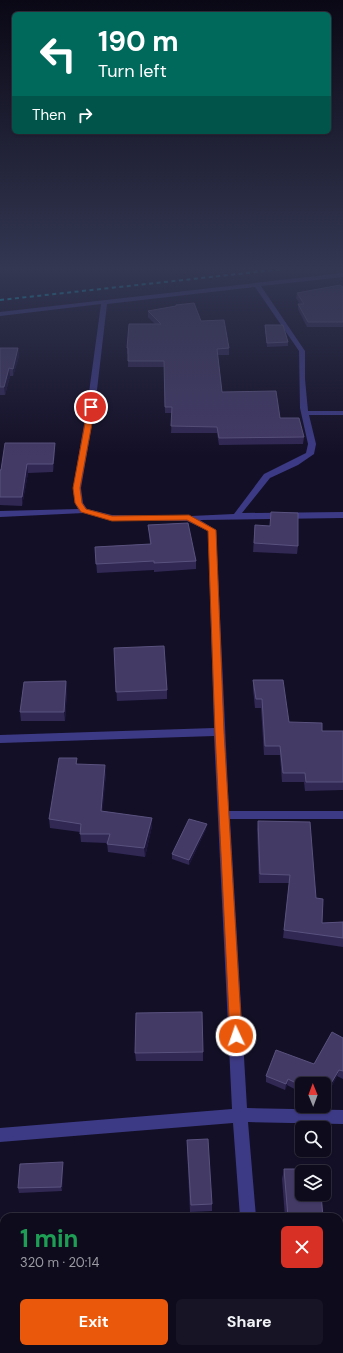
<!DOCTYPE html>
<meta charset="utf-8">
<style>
body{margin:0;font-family:"DM Sans",sans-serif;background:#171425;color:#f1f3f6;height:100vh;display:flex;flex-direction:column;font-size:15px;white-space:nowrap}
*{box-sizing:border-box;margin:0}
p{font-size:13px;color:#9b9ba3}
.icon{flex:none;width:22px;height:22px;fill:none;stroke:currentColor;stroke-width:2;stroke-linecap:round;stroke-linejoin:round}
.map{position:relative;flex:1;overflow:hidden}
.details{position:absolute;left:0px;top:1213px;width:343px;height:140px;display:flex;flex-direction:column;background:#0e0b1c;border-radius:12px 12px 0 0;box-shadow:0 1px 3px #0004,0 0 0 1px #2e2b3b}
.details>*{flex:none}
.hud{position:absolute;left:12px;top:12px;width:319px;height:122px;border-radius:6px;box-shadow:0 1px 3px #0004,0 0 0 1px #2e2b3b;background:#00695c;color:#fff;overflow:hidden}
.needle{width:26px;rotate:359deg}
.tools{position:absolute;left:295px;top:1077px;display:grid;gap:8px}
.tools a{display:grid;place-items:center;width:36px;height:36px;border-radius:6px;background:#0e0b1c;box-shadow:0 1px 3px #0004,0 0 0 1px #2e2b3b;font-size:20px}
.pin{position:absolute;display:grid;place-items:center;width:34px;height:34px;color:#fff;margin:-17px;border:2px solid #fff;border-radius:50%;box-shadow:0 1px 4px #0007}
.me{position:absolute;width:44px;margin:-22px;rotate:357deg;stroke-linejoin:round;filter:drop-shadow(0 0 3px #0008)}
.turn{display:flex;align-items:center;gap:14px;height:84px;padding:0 20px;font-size:18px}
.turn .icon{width:52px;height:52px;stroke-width:2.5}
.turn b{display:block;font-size:28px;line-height:34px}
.then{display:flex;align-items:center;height:38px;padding:0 20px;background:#0003;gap:8px;font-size:15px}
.round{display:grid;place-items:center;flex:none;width:42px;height:42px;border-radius:6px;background:#171425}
.summary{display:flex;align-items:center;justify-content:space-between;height:68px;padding:0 20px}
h1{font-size:24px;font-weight:700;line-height:30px;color:#1e9e55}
.action{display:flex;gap:8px;margin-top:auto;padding:8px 20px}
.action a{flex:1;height:46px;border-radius:6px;background:#ea580c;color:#fff;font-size:16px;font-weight:700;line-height:46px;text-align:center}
.action a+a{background:#171425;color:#f1f3f6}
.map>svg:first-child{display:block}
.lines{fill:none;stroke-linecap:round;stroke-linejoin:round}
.street{fill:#3d3a85;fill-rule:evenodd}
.rail{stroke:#00e5ff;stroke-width:2;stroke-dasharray:4 3.5;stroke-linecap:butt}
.wall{fill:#312854}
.shaded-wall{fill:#1d163a}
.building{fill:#433a66;stroke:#5a527e}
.route{fill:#ea580c;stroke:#983908}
</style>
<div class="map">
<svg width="343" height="1353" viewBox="0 0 343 1353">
<rect width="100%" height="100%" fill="#130f26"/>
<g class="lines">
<!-- street -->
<g class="street">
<path d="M343 273V277L261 286 305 351V379L308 411H343V415H309L316 444 314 454 298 465 270 478 242 513 343 512V518L200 520 216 530 229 811H343V819H230L247 1108 343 1110V1124L248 1122 256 1217H240L233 1123 0 1142V1128L232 1109 214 736 0 743V735L214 728 208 531 187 521H112L84 513 0 517V511L78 509 75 503 73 488 87 407 101 304 0 316V312ZM255 287 299 351 300 408 308 444 306 453 264 474 234 514 191 516 112 515 87 509 83 503 81 488 95 407 107 304Z"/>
<rect x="253" y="1349" width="16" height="4"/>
</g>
<!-- rail -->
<path class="rail" d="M0 300 302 267"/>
</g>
<!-- wall -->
<g class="wall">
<path d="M343 287V327H307L298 309V304H300L296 298 297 293Z"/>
<path d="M176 305 201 321 229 348V355H218L222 392 280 418 304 437 303 444 219 445 217 433H171L172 413H165L164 367H128V354H127V348L155 324 148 317V311L176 306Z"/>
<path d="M265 325 288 342V346L267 347 265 329Z"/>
<path d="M0 348H18L19 356 13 376H10L5 395H0Z"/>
<path d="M55 443V451L53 472 28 473 22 506 0 505V470Z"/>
<path d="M148 525 196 561V569L154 572V570L97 573 95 547 150 544 149 534Z"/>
<path d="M255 525 298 546 297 554 253 552Z"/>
<path d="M114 648 167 690V699L117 701Z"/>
<path d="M253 680 289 722 322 731H343V790L305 791 304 782H282L280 755H264L261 708H255L253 689Z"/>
<path d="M66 681 67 690 65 721H21L20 712Z"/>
<path d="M77 758V764L106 774 102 811 152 818V826L145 857 108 852 107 843 81 842 80 832 50 828 49 819Z"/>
<path d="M258 821 316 898 322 923 343 922V947L283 938 289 883H259L257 829Z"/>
<path d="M206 829 189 865 172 859V854Z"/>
<path d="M343 1038V1079L337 1076 326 1097 324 1096V1084H302V1093L287 1085 285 1090 266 1082V1076L314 1064Z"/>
<path d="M203 1052V1061H136L135 1053Z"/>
<path d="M187 1140 212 1204V1211L190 1212 187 1148Z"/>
<path d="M63 1166 62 1191 19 1193 18 1188Z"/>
<path d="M284 1169 323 1217H285L282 1179Z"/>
<path d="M296 1349H339L343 1353H296Z"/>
</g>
<!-- shaded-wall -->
<g class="shaded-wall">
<path d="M18 348 19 356 13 376V369Z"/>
<path d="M9 368 10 376 5 395 4 387Z"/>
<path d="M55 443V451L53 472V464Z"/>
<path d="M27 464 28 473 22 506V497Z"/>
<path d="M66 681 67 690 65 721 64 712Z"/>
<path d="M105 765 106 774 102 820 101 811Z"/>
<path d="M152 818V826L145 857 144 848Z"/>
<path d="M207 824 206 829 189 865V860Z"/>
<path d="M339 1070 337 1076 326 1097 327 1090Z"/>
<path d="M288 1079 287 1085 285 1090 286 1084Z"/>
<path d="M63 1162V1166L62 1191 61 1187Z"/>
</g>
<!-- building -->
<g class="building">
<path d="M340 285 343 287V322H308L298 304H304L297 293Z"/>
<path d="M194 303 201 321 224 320 229 348 217 349 222 392 276 391 280 418H299L304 437 219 438 217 427 171 426 172 407H165L164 361H128V348H127L129 324H161L148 311 176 306V305Z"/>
<path d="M265 325H283L288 342 267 343Z"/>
<path d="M0 348H18L13 369 9 368 4 387H0Z"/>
<path d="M5 443H55L53 464H27L22 497H0V470H1Z"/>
<path d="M271 512 298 513V546L254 543 255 525 270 526Z"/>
<path d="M188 523 196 561 154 563V561L96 564 95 547 151 544 148 525Z"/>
<path d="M164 646 167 690 116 692 114 648Z"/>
<path d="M253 680H283L289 722 322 723V731H343V782H306L305 773H283L280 746H265L262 699H256Z"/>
<path d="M66 681 64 712H20L24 682Z"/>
<path d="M59 758H77L76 764 105 765 101 811 152 818 144 848 107 844 110 834H80L81 824 49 819Z"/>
<path d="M189 819 207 824 189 860 172 854Z"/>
<path d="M258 821 310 822 316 898 323 899 322 923 343 922V938L284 930 290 875 260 874Z"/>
<path d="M202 1012 203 1052 135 1053 136 1013Z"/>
<path d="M332 1032 343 1038V1071L339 1070 327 1090 324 1089V1084H302V1086L288 1079 286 1084 266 1076 276 1050 314 1064Z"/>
<path d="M208 1139 212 1204 191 1205 187 1140Z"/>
<path d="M63 1162 61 1187 18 1188 20 1164Z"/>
<path d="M284 1169H319V1172H302V1194H321L323 1217H288Z"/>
<path d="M339 1283H343V1353H299V1349H339Z"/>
<rect x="197" y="1349" width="36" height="4"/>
</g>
<!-- sky -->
<linearGradient id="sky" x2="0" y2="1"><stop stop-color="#0a0815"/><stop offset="0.59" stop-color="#333752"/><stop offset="1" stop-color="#333752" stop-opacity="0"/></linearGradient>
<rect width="343" height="456" fill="url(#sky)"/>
<!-- route -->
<path class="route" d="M91 405 95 407 80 488 82 503 86 509 112 516 189 515 216 530 224 732 242 1036 240 1040 236 1042 232 1040 230 1036 215 732 208 531 187 520 112 521 81 512 75 503 73 488 88 407Z"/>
</svg>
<div class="tools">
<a><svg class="needle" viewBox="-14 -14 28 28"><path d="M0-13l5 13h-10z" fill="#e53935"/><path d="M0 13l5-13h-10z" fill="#9b9ba3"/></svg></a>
<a><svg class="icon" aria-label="search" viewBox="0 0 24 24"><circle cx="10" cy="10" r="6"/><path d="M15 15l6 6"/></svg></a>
<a><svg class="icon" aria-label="layers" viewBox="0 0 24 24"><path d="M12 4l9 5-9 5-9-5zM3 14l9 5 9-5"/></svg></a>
</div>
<div class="pin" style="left:91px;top:407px;background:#d93025"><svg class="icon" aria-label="arrive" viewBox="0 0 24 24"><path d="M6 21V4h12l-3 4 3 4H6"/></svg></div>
<svg class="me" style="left:236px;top:1036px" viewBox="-20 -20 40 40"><circle r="17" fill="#ea580c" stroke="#fff" stroke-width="3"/><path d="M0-11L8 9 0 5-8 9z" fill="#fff"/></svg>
<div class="hud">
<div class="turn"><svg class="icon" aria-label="left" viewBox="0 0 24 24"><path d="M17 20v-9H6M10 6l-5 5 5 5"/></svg><div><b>190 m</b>Turn left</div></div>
<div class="then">Then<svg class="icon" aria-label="right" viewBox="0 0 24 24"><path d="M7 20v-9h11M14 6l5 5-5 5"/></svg></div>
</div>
<section class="details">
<div class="summary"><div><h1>1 min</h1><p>320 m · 20:14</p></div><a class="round" style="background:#d93025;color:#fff"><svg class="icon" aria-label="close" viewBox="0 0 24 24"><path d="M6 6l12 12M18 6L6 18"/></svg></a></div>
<div class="action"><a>Exit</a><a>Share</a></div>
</section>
</div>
